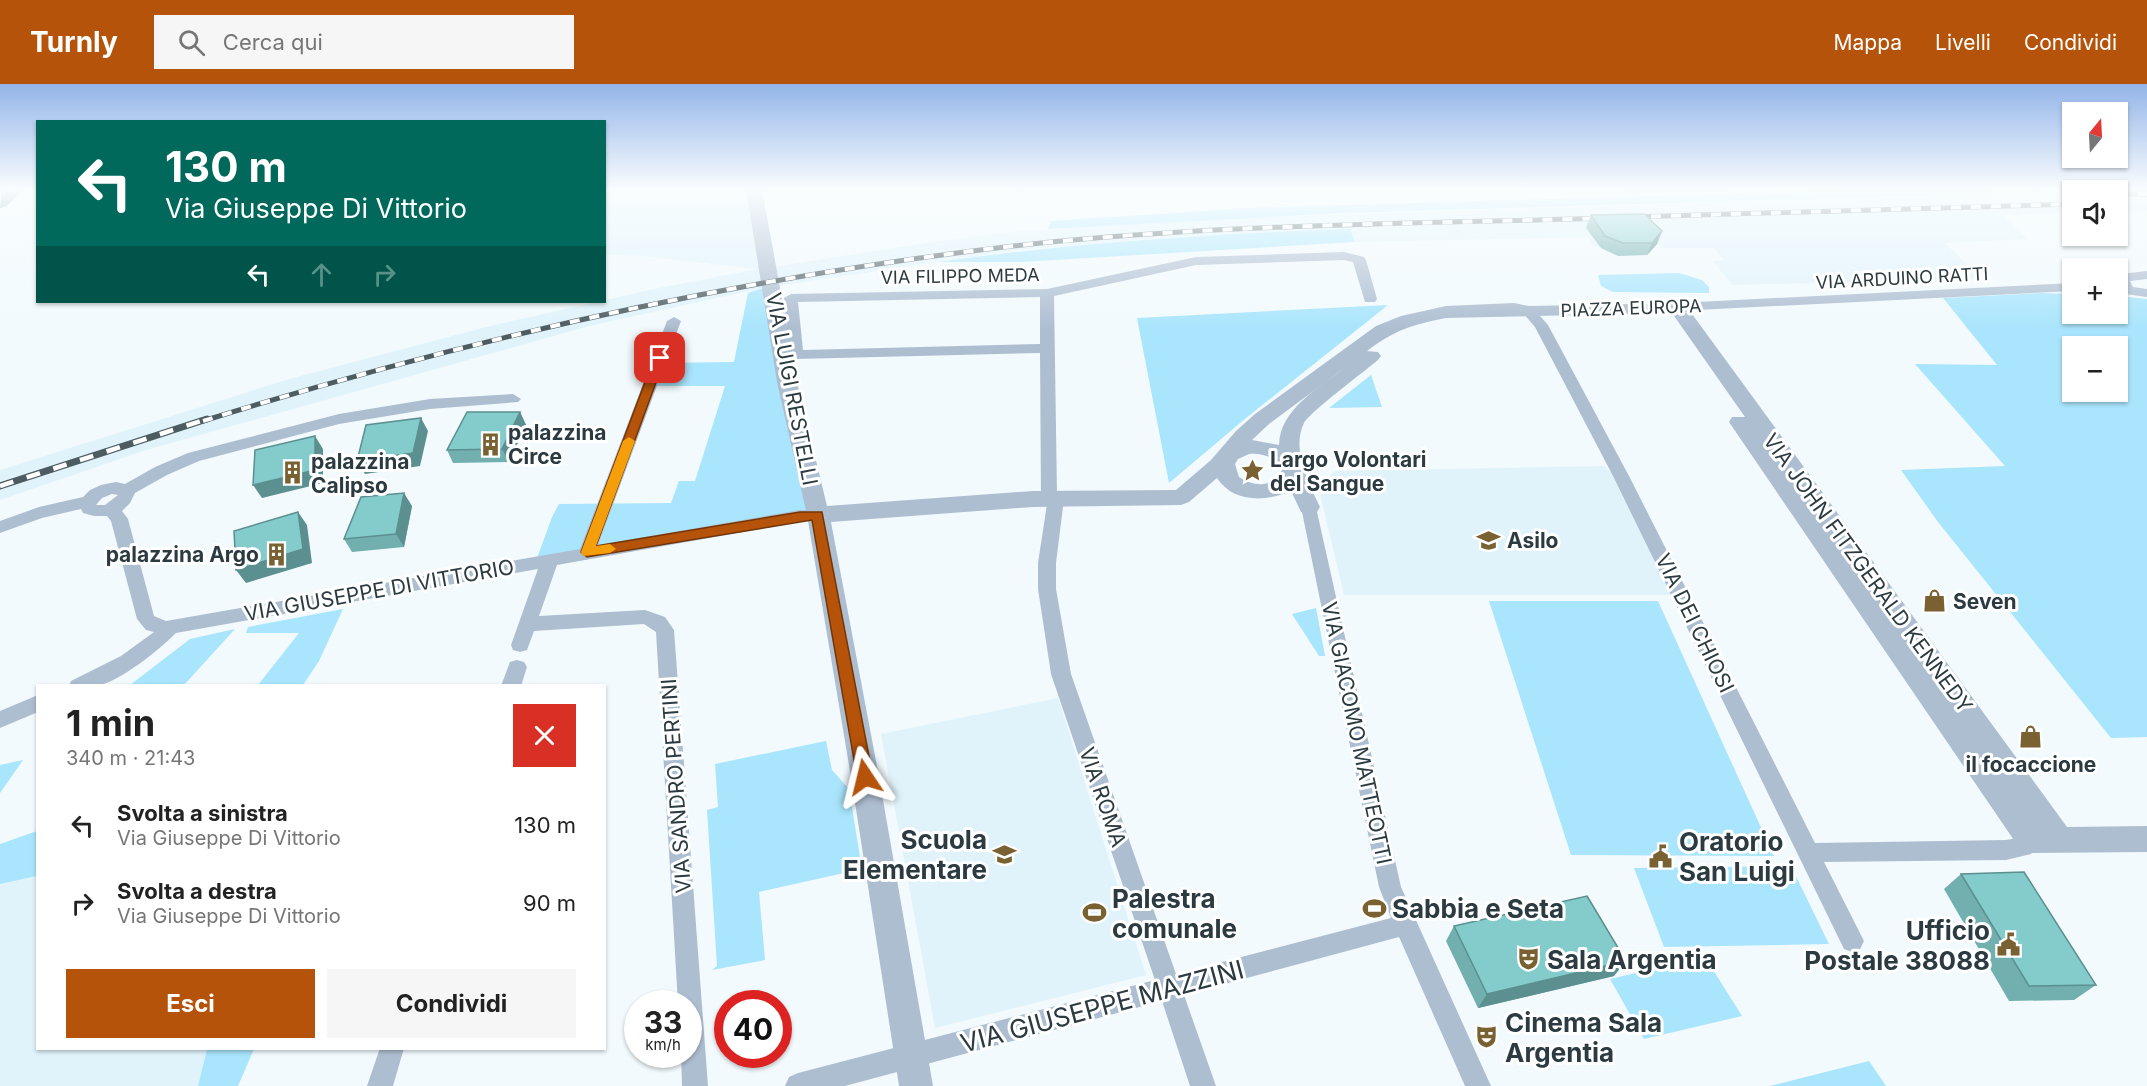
<!DOCTYPE html>
<html lang="it">
<meta charset="utf-8">
<style>
body{margin:0;font-family:Inter,sans-serif;background:#f6f6f6;color:#222;height:100vh;display:flex;flex-direction:column;font-size:22px;white-space:nowrap}
*{box-sizing:border-box;margin:0}
p{font-size:20px;color:#767676}
.icon{flex:none;width:33px;height:33px;fill:none;stroke:currentColor;stroke-width:2;stroke-linecap:round;stroke-linejoin:round}
.map{position:relative;flex:1;overflow:hidden}
.panel{position:absolute;left:36px;top:600px;width:570px;height:366px;display:flex;flex-direction:column;background:#fff;border-radius:0px;box-shadow:0 2px 4px #0004}
.panel>*{flex:none}
.top-card{position:absolute;left:36px;top:36px;width:570px;height:183px;border-radius:0px;box-shadow:0 2px 4px #0004;background:#00695c;color:#fff;overflow:hidden}
.needle{width:39px;rotate:18deg}
.fabs{position:absolute;left:2062px;top:18px;display:grid;gap:12px}
.fabs a{display:grid;place-items:center;width:66px;height:66px;border-radius:0px;background:#fff;box-shadow:0 2px 4px #0004;font-size:30px}
.speed{position:absolute;left:624px;top:906px;display:flex;gap:12px;font-size:30px;font-weight:700;text-align:center}
.speed>*{display:grid;place-content:center;width:78px;height:78px;border-radius:50%;background:#fff;box-shadow:0 2px 4px #0004;line-height:1}
.speed small{font-size:15px;font-weight:400}
.speed .limit{border:9px solid #d22;background:#fff;color:#111}
.pin{position:absolute;display:grid;place-items:center;width:51px;height:51px;color:#fff;margin:-26px;border-radius:12px;box-shadow:0 3px 9px #0006}
.me{position:absolute;width:66px;margin:-33px;rotate:350deg;stroke-linejoin:round;filter:drop-shadow(0 0 4px #0008)}
.turn{display:flex;align-items:center;gap:21px;height:126px;padding:0 30px;font-size:27px}
.turn .icon{width:78px;height:78px;stroke-width:2.5}
.turn b{display:block;font-size:42px;line-height:51px}
.lanes{display:flex;align-items:center;height:57px;padding:0 30px;background:#0003;justify-content:center;gap:30px;direction:ltr}
.lanes .off{opacity:.35}
.round{display:grid;place-items:center;flex:none;width:63px;height:63px;border-radius:0px;background:#f6f6f6}
.overview{display:flex;align-items:center;justify-content:space-between;height:102px;padding:0 30px}
h1{font-size:36px;font-weight:700;line-height:45px}
.button{display:flex;gap:12px;margin-top:auto;padding:12px 30px}
.button a{flex:1;height:69px;border-radius:0px;background:#b45309;color:#fff;font-size:24px;font-weight:700;line-height:69px;text-align:center}
.button a+a{background:#f6f6f6;color:#222}
ul{padding:0;list-style:none}
li{display:flex;align-items:center;gap:18px;height:78px;padding:0 30px}
li div{flex:1}
li b{display:block;font-size:22px}
li em{font-style:normal}
header{display:flex;align-items:center;gap:36px;box-sizing:border-box;height:84px;padding:0 30px;background:#b45309;color:#fff}
header strong{font-size:28px}
nav{display:flex;gap:33px;margin-inline-start:auto;font-size:21px}
.search{width:420px;height:54px;background:#f6f6f6;display:flex;align-items:center;gap:15px;box-sizing:border-box;padding:0 21px;border-radius:0px;color:#767676;font-size:22px}
.map>svg:first-child{display:block}
.built{fill:#e0f3fb}
.green{fill:#a9e5fd;fill-rule:evenodd}
.lines{fill:none;stroke-linecap:round;stroke-linejoin:round}
.minor{fill:#aebed1;fill-rule:evenodd}
.tertiary{fill:#aebed1;fill-rule:evenodd}
.primary{fill:#708daf;fill-rule:evenodd}
.rail-far1-casing{stroke:#4d5c61;stroke-width:5}
.rail-casing{stroke:#4d5c61;stroke-width:7}
.rail-far1{stroke:#fff;stroke-width:4;stroke-dasharray:10;stroke-linecap:butt}
.rail{stroke:#fff;stroke-width:4.5;stroke-dasharray:14;stroke-linecap:butt}
.wall{fill:#72afaf}
.shaded-wall{fill:#5c8f8f}
.building{fill:#84cccc;stroke:#5c8f8f;stroke-width:1.5}
.route{fill:#b45309;stroke:#753606;stroke-width:1.5}
.slow{fill:#f59e0b}
.labels{text-anchor:middle;dominant-baseline:central;stroke-width:6;stroke-linejoin:round;paint-order:stroke}
.far-street-label{font-size:18px;fill:#2b3b41;stroke:#fff}
.street-label{font-size:21px;fill:#2b3b41;stroke:#fff}
.poi-label{font-size:21px;font-weight:bold;fill:#2b3b41;stroke:#fff;text-anchor:start}
.near-poi-label{font-size:26px;font-weight:bold;fill:#2b3b41;stroke:#fff;text-anchor:start}
.near-street-label{font-size:26px;fill:#2b3b41;stroke:#fff}
</style>
<header>
<strong>Turnly</strong>
<div class="search"><svg class="icon" aria-label="search" viewBox="0 0 24 24"><circle cx="10" cy="10" r="6"/><path d="M15 15l6 6"/></svg>Cerca qui</div>
<nav><a>Mappa</a><a>Livelli</a><a>Condividi</a></nav>
</header>
<div class="map">
<svg width="2147" height="1002" viewBox="0 0 2147 1002">
<rect width="100%" height="100%" fill="#f2fafd"/>
<!-- built -->
<g class="built">
<path d="M605 105H747L760 185 925 159 1013 148 1236 134 1993 109 1989 105H2147V127L2118 128V106H2073V129L2002 131 2027 155 1945 159 1983 195 1732 201 1713 177 1723 176 1714 164H1663L1657 160 1647 171 1618 172 1593 161 1589 156 1591 153 1355 158 1350 146 1175 153 1019 166 763 204 593 241 143 367 0 416V386L289 295 490 242 654 205 757 185 633 171H605Z"/>
<path d="M1604 382 1615 392 1675 511H1344L1318 401 1335 387Z"/>
<path d="M1058 614 1146 891 935 944 881 650Z"/>
<path d="M37 792 38 964 207 965 198 1002H0V800Z"/>
</g>
<!-- green -->
<g class="green">
<path d="M1617 105H1774L1642 109Z"/>
<path d="M1876 105H1989L1993 109 1344 129 1048 145 1051 137 1250 124Z"/>
<path d="M1350 145 1355 158 1021 178H939C1076 158 1212 150 1350 145Z"/>
<path d="M1679 189 1702 196 1709 203V209L1613 208 1601 202 1598 191Z"/>
<path d="M763 204 815 432 536 477 552 433 559 420 671 419 679 397H695L725 302H649L658 279 734 278 748 209Z"/>
<path d="M2042 209 2073 210V230H2118V212L2147 215V653L2111 654 1938 438 1901 386 2005 382 1915 280 1997 281 1943 214ZM2073 262H2118V308H2073Z"/>
<path d="M1388 221 1246 334 1169 399 1137 234Z"/>
<path d="M1371 291 1382 323 1329 324Z"/>
<path d="M1489 517H1658L1774 772 1571 771Z"/>
<path d="M1316 524 1325 572H1319L1292 530Z"/>
<path d="M343 525 319 577 303 601H258L299 549H246L248 543Z"/>
<path d="M235 545 184 601H130L190 555Z"/>
<path d="M826 657 832 686 849 705 862 785 759 808 765 876 712 886 717 882 707 726 718 723 715 680Z"/>
<path d="M23 676 0 709V681Z"/>
<path d="M37 747V792L0 800V760Z"/>
<path d="M1791 782 1829 860 1664 863 1634 784Z"/>
<path d="M1705 873 1742 932 1644 955 1610 895Z"/>
<path d="M207 965H254L238 1002H198Z"/>
<path d="M1869 977 1886 1002H1770Z"/>
</g>
<g class="lines">
<!-- minor -->
<g class="minor">
<path d="M1344 168 1364 173 1366 176 1377 215 1375 218H1365L1353 178 1344 176 1196 181 1054 212 1057 410 1064 415 1056 479V505L1071 590 1176 890 1391 834 1379 803 1301 423 1303 419H1315L1401 803 1491 1002H1465L1399 853 1184 911 1216 1002H1190L1162 917 845 1002H785L789 993 798 989 1155 896 1051 590 1038 505V479L1047 420 1041 415 1040 269 796 275 789 271 784 214 791 210 1047 205 1196 173ZM1040 213V260L803 266 798 218Z"/>
<path d="M2147 187V195L2130 197 2133 203 2147 205V213L2118 209V194L2121 190Z"/>
<path d="M2073 199V207L1677 227 1670 223 1677 219Z"/>
<path d="M1529 224 1534 225 1548 241 1629 392 1815 759 2006 756 2017 754 2030 746 2038 749 2041 756 2031 770 2006 776 1824 778 1864 857 1860 865 1852 868 1844 865 1613 392 1535 243 1522 228Z"/>
<path d="M674 233 681 237 598 461 800 426 824 427 826 431 824 435 800 438 557 481 539 532 645 526 665 533 674 546 708 1002H682L681 970H688V920H678L656 548 644 540 534 547 527 566 520 568 513 566 511 561 538 485 176 549C159 566 121 597 97 602 88 603 78 602 69 602L71 597 121 572 154 548 146 546 137 535 111 437 107 432H94L83 429 81 425 42 434 0 449V437L39 423 83 413 90 406 101 401 116 398 125 400 155 383 188 369 339 330 430 315 513 310 521 315 518 318 430 325 339 340 199 377 167 391 135 409 130 419 122 427 128 435 154 532 166 537 580 465 667 237ZM112 410 118 411 105 421H96L102 414Z"/>
<path d="M517 576 524 578 527 583 521 602H501L510 578Z"/>
<path d="M38 611V628L0 644V627Z"/>
<path d="M380 964H404L393 1002H367Z"/>
</g>
<!-- tertiary -->
<path class="tertiary" d="M746 105H762L797 298 827 422 1033 407 1176 406 1211 376 1236 347 1255 330 1376 242 1401 232 1446 222 1514 219 1529 222 1684 219 2067 743 2147 742V768L2030 769 2020 765 1729 338 1732 333H1745L1672 229 1446 234C1411 241 1395 246 1367 267L1378 268 1381 272 1378 276C1365 287 1310 328 1304 339 1291 365 1309 400 1320 423L1317 428 1309 431 1301 428 1291 407C1266 418 1233 419 1217 394L1189 418 1181 421 1033 423 831 438 879 693 933 1002H899L851 693 807 431 777 298ZM1343 285C1318 305 1280 325 1279 361L1252 356 1269 340ZM1249 370C1263 369 1274 373 1282 385L1280 393C1267 403 1252 402 1239 393L1235 380 1238 375Z"/>
<!-- primary -->
<path class="primary" d="M2 105H24L7 122 0 124Z"/>
<defs>
<g id="rail-far1">
<path d="M2118 110H2147"/>
<path d="M1631 133 2073 120"/>
<path d="M203 337C467 255 738 194 1013 162 1210 140 1409 140 1607 134"/>
</g>
<path id="rail" d="M0 402 207 335"/>
</defs>
<!-- rail-far1 casing -->
<use href="#rail-far1" class="rail-far1-casing"/>
<!-- rail casing -->
<use href="#rail" class="rail-casing"/>
<!-- rail-far1 -->
<use href="#rail-far1" class="rail-far1"/>
<!-- rail -->
<use href="#rail" class="rail"/>
</g>
<!-- wall -->
<g class="wall">
<path d="M1591 131 1662 147 1657 160 1647 171 1618 172 1601 164 1586 144Z"/>
<path d="M520 328 526 341 509 378 453 379 447 366Z"/>
<path d="M412 422 404 463 352 468 344 455Z"/>
<path d="M1961 790 2096 901 2074 916 2009 917 1944 805Z"/>
<path d="M1454 842 1614 892 1478 924 1446 857Z"/>
</g>
<!-- shaded-wall -->
<g class="shaded-wall">
<path d="M1662 147 1657 160 1647 171 1652 159Z"/>
<path d="M520 328 526 341 509 378 502 365Z"/>
<path d="M421 334 428 347 420 382 365 390 357 377Z"/>
<path d="M315 352 323 365V399L262 414 253 401Z"/>
<path d="M404 409 412 422 404 463 396 450Z"/>
<path d="M298 428 307 441 312 479 246 499 236 486Z"/>
<path d="M1626 877 1614 892 1478 924 1487 910Z"/>
</g>
<!-- building -->
<g class="building">
<path d="M1644 130 1662 147 1652 159H1623L1605 152 1591 131Z"/>
<path d="M467 328H520L502 365 447 366Z"/>
<path d="M421 334 413 369 357 377 366 341Z"/>
<path d="M315 352V386L253 401 255 366Z"/>
<path d="M404 409 396 450 344 455 361 413Z"/>
<path d="M298 428 303 465 236 486 234 447Z"/>
<path d="M2024 788 2096 901 2029 902 1961 790Z"/>
<path d="M1587 812 1626 877 1487 910 1454 842Z"/>
</g>
<!-- sky -->
<linearGradient id="sky" x2="0" y2="1"><stop stop-color="#93b5e9"/><stop offset="0.43" stop-color="#f9fdfe"/><stop offset="1" stop-color="#f9fdfe" stop-opacity="0"/></linearGradient>
<rect width="2147" height="245" fill="url(#sky)"/>
<!-- route -->
<path class="route" d="M660 271 665 274 596 462 800 428H822L873 693 871 698 865 700 860 698 857 693 812 436 587 473 581 468 654 274Z"/>
<!-- slow -->
<path class="slow" d="M629 353 635 357 596 462 610 460 616 465 610 469 583 472 581 468 623 357Z"/>
<!-- icons -->
<defs>
<symbol id="building-bare" viewBox="-9 -9 18 18"><path d="M-4-6H4V6H1V3H-1V6H-4ZM-2.5-4.3h1.7v1.8h-1.7ZM.8-4.3h1.7v1.8H.8ZM-2.5-1h1.7V.8h-1.7ZM.8-1h1.7V.8H.8Z" fill="#796131" stroke="#fff" stroke-width="2.5" paint-order="stroke"/></symbol>
<symbol id="sight-bare" viewBox="-9 -9 18 18"><path d="M0-6L1.8-2.2L6-1.7L2.9 1.2L3.7 5.4L0 3.3L-3.7 5.4L-2.9 1.2L-6-1.7L-1.8-2.2Z" fill="#796131" stroke="#fff" stroke-width="2.5" paint-order="stroke"/></symbol>
<symbol id="school-bare" viewBox="-9 -9 18 18"><path d="M0-5L7-2L0 1L-7-2ZM-4 1L0 2.5L4 1V4Q0 6-4 4Z" fill="#796131" stroke="#fff" stroke-width="2.5" paint-order="stroke"/></symbol>
<symbol id="shop-bare" viewBox="-9 -9 18 18"><path d="M-5-2.5h2.3a2.7 3.5 0 0 1 5.4 0H5L5.5 6h-11ZM-1.5-2.5h3a1.5 2.3 0 0 0-3 0Z" fill="#796131" stroke="#fff" stroke-width="2.5" paint-order="stroke"/></symbol>
<symbol id="civic-bare" viewBox="-9 -9 18 18"><path d="M-.6-6.5H3V-4.5H.6V-3L4-1V1h2V6H-6V1h2V-1L-.6-3ZM-1.2 2.5V6h2.4V2.5Z" fill="#796131" stroke="#fff" stroke-width="2.5" paint-order="stroke"/></symbol>
<symbol id="stadium-bare" viewBox="-9 -9 18 18"><path d="M0-5a6.5 5 0 1 0 0 10a6.5 5 0 1 0 0-10ZM-3.5-1.8h7v3.6h-7Z" fill="#796131" stroke="#fff" stroke-width="2.5" paint-order="stroke"/></symbol>
<symbol id="theatre-bare" viewBox="-9 -9 18 18"><path d="M-5-5.5Q0-4 5-5.5V0Q5 5 0 6Q-5 5-5 0ZM-3.3-2.5H-1v1.5H-3.3ZM1-2.5H3.3v1.5H1ZM-2.8 1Q0 5.5 2.8 1Z" fill="#796131" stroke="#fff" stroke-width="2.5" paint-order="stroke"/></symbol>
</defs>
<g fill-rule="evenodd">
<use href="#building-bare" x="474" y="344" width="33" height="33"/>
<use href="#sight-bare" x="1236" y="370" width="33" height="33"/>
<use href="#building-bare" x="276" y="372" width="33" height="33"/>
<use href="#school-bare" x="1472" y="440" width="33" height="33"/>
<use href="#building-bare" x="260" y="454" width="33" height="33"/>
<use href="#shop-bare" x="1918" y="500" width="33" height="33"/>
<use href="#shop-bare" x="2014" y="636" width="33" height="33"/>
<use href="#school-bare" x="988" y="754" width="33" height="33"/>
<use href="#civic-bare" x="1644" y="756" width="33" height="33"/>
<use href="#stadium-bare" x="1358" y="808" width="33" height="33"/>
<use href="#stadium-bare" x="1078" y="812" width="33" height="33"/>
<use href="#civic-bare" x="1992" y="844" width="33" height="33"/>
<use href="#theatre-bare" x="1512" y="858" width="33" height="33"/>
<use href="#theatre-bare" x="1470" y="936" width="33" height="33"/>
</g>
<g class="labels">
<!-- far-street labels -->
<g class="far-street-label">
<text transform="translate(960 192) rotate(-1)">VIA FILIPPO MEDA</text>
<text transform="translate(1902 194) rotate(-3)">VIA ARDUINO RATTI</text>
<text transform="translate(1631 224) rotate(-2)">PIAZZA EUROPA</text>
</g>
<!-- street labels -->
<g class="street-label">
<text transform="translate(792 305) rotate(79)">VIA LUIGI RESTELLI</text>
<text transform="translate(1868 489) rotate(54)">VIA JOHN FITZGERALD KENNEDY</text>
<text transform="translate(379 506) rotate(-10)">VIA GIUSEPPE DI VITTORIO</text>
<text transform="translate(1695 539) rotate(64)">VIA DEI CHIOSI</text>
<text transform="translate(1357 649) rotate(78)">VIA GIACOMO MATTEOTTI</text>
<text transform="translate(676 702) rotate(-94)">VIA SANDRO PERTINI</text>
<text transform="translate(1103 713) rotate(71)">VIA ROMA</text>
</g>
<!-- poi labels -->
<g class="poi-label">
<text x="508" y="348">palazzina<tspan x="508" dy="24">Circe</tspan></text>
<text x="1270" y="375">Largo Volontari<tspan x="1270" dy="24">del Sangue</tspan></text>
<text x="311" y="377">palazzina<tspan x="311" dy="24">Calipso</tspan></text>
<text x="1507" y="456">Asilo</text>
<text x="259" y="470" text-anchor="end">palazzina Argo</text>
<text x="1953" y="517">Seven</text>
<text x="2031" y="680" text-anchor="middle">il focaccione</text>
</g>
<!-- near-poi labels -->
<g class="near-poi-label">
<text x="987" y="755" text-anchor="end">Scuola<tspan x="987" dy="30">Elementare</tspan></text>
<text x="1679" y="757">Oratorio<tspan x="1679" dy="30">San Luigi</tspan></text>
<text x="1112" y="814">Palestra<tspan x="1112" dy="30">comunale</tspan></text>
<text x="1392" y="824">Sabbia e Seta</text>
<text x="1990" y="846" text-anchor="end">Ufficio<tspan x="1990" dy="30">Postale 38088</tspan></text>
<text x="1547" y="875">Sala Argentia</text>
<text x="1505" y="938">Cinema Sala<tspan x="1505" dy="30">Argentia</tspan></text>
</g>
<!-- near-street labels -->
<g class="near-street-label">
<text transform="translate(1102 922) rotate(-15)">VIA GIUSEPPE MAZZINI</text>
</g>
</g>
</svg>
<div class="fabs">
<a><svg class="needle" viewBox="-14 -14 28 28"><path d="M0-13l5 13h-10z" fill="#e53935"/><path d="M0 13l5-13h-10z" fill="#767676"/></svg></a>
<a><svg class="icon" aria-label="sound" viewBox="0 0 24 24"><path d="M4 9h4l5-4v14l-5-4H4zM17 9q2 3 0 6"/></svg></a>
<a>+</a>
<a>−</a>
</div>
<div class="speed"><div>33<small>km/h</small></div><div class="limit">40</div></div>
<div class="pin" style="left:660px;top:274px;background:#d93025"><svg class="icon" aria-label="arrive" viewBox="0 0 24 24"><path d="M6 21V4h12l-3 4 3 4H6"/></svg></div>
<svg class="me" style="left:865px;top:693px" viewBox="-20 -20 40 40"><path d="M0-17L14 15 0 8-14 15z" fill="#b45309" stroke="#fff" stroke-width="4"/></svg>
<div class="top-card">
<div class="turn"><svg class="icon" aria-label="left" viewBox="0 0 24 24"><path d="M17 20v-9H6M10 6l-5 5 5 5"/></svg><div><b>130 m</b>Via Giuseppe Di Vittorio</div></div>
<div class="lanes"><svg class="icon" aria-label="left" viewBox="0 0 24 24"><path d="M17 20v-9H6M10 6l-5 5 5 5"/></svg><svg class="icon off" aria-label="ahead" viewBox="0 0 24 24"><path d="M12 20V5M6 11l6-6 6 6"/></svg><svg class="icon off" aria-label="right" viewBox="0 0 24 24"><path d="M7 20v-9h11M14 6l5 5-5 5"/></svg></div>
</div>
<section class="panel">
<div class="overview"><div><h1>1 min</h1><p>340 m · 21:43</p></div><a class="round" style="background:#d93025;color:#fff"><svg class="icon" aria-label="close" viewBox="0 0 24 24"><path d="M6 6l12 12M18 6L6 18"/></svg></a></div>
<ul>
<li><svg class="icon" aria-label="left" viewBox="0 0 24 24"><path d="M17 20v-9H6M10 6l-5 5 5 5"/></svg><div><b>Svolta a sinistra</b><p>Via Giuseppe Di Vittorio</p></div><em>130 m</em></li>
<li><svg class="icon" aria-label="right" viewBox="0 0 24 24"><path d="M7 20v-9h11M14 6l5 5-5 5"/></svg><div><b>Svolta a destra</b><p>Via Giuseppe Di Vittorio</p></div><em>90 m</em></li>
</ul>
<div class="button"><a>Esci</a><a>Condividi</a></div>
</section>
</div>
